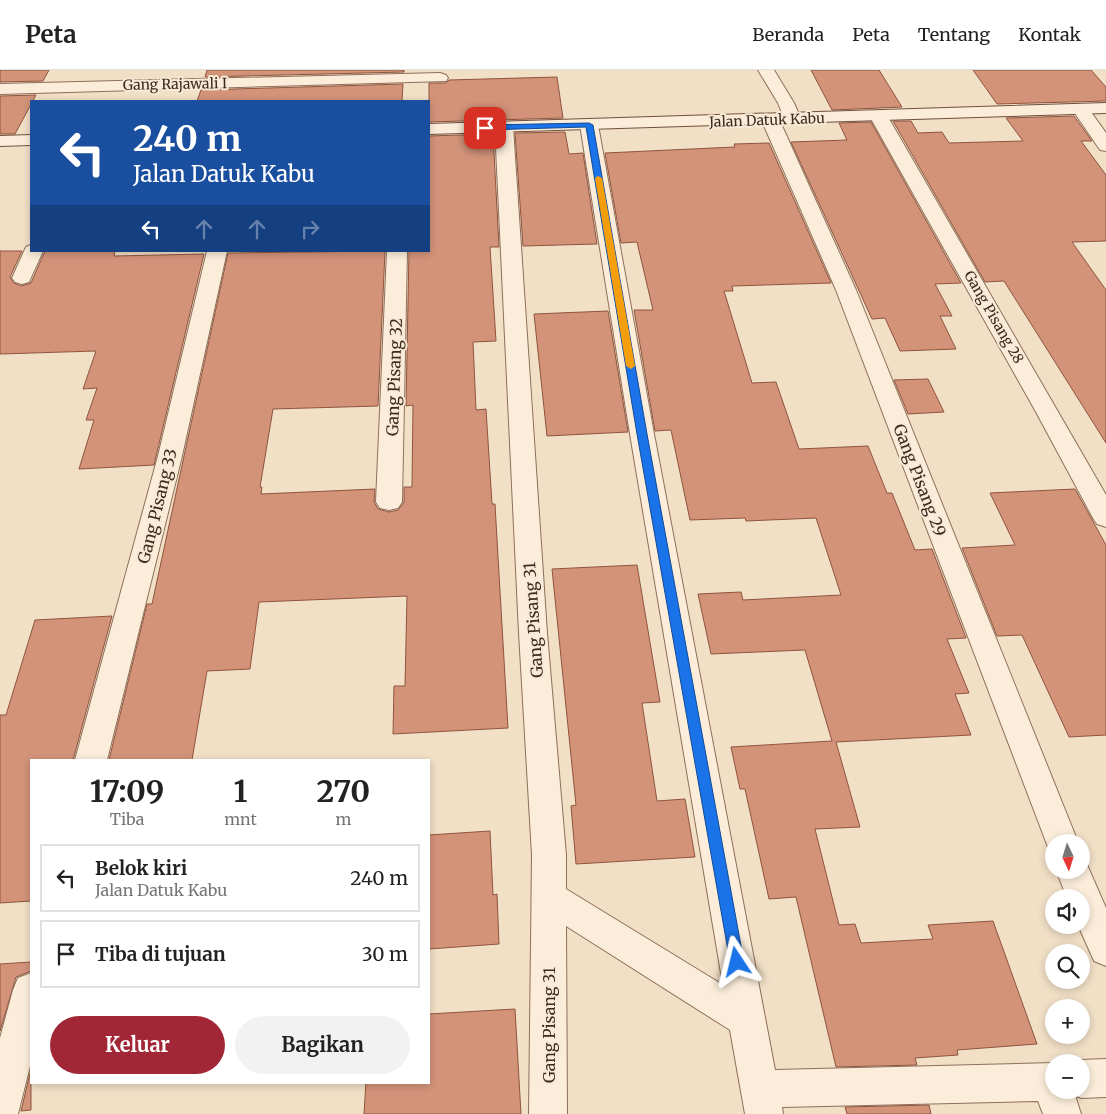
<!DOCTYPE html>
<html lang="id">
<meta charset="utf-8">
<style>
body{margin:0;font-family:Merriweather,serif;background:#f2f2f2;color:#222;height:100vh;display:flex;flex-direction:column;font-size:19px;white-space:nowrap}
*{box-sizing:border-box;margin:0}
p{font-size:16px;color:#767676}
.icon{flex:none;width:28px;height:28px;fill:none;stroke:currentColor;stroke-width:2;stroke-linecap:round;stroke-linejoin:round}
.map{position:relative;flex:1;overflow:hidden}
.details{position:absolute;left:30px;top:689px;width:400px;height:325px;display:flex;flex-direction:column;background:#fff;border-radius:0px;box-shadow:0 2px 8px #0003}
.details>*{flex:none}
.guide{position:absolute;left:30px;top:30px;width:400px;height:152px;border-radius:0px;box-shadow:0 2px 8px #0003;background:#1a4fa0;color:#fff;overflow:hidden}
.needle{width:32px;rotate:176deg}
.controls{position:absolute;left:1045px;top:764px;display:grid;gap:10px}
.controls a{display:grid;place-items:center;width:45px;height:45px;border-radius:50%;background:#fff;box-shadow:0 2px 8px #0003;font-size:25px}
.pin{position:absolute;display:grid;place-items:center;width:42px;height:42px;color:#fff;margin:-21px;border-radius:10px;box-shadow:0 2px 8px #0006}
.me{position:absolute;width:55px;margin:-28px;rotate:350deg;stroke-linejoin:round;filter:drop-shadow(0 0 4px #0008)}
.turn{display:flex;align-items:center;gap:18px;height:105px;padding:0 20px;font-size:22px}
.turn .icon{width:65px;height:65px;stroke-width:2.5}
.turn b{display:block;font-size:35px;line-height:42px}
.lanes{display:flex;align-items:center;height:48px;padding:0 20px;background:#0003;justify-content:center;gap:25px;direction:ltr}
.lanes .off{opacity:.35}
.eta{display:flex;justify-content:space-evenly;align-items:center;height:85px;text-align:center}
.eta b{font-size:30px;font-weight:700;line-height:35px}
.action{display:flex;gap:10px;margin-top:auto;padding:10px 20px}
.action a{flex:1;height:58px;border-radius:30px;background:#a12636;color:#fff;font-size:20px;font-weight:700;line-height:58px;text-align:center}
.action a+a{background:#f2f2f2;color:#222}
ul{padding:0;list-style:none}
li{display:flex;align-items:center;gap:15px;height:68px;margin:0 10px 8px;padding:0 10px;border:2px solid #e0e0e0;border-radius:0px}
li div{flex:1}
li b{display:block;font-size:19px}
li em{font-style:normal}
header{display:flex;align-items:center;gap:30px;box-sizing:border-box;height:70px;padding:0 25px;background:#fff;border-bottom:1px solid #e0e0e0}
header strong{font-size:24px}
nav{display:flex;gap:28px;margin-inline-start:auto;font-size:18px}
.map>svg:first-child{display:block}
.building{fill:#d29379;stroke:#8f543e}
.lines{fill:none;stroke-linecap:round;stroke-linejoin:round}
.street-casing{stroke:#8e6f5a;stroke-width:2}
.secondary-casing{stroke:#70503d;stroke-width:2}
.street{fill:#fbedda;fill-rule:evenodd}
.secondary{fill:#fbedda;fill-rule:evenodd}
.route{fill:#1a73e8;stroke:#114b97}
.slow{fill:#f59e0b}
.labels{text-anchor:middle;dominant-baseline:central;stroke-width:4;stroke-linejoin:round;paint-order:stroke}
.far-street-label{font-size:14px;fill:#3d2a1f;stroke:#f8ead6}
.street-label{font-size:16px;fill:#3d2a1f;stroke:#f8ead6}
</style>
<header>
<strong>Peta</strong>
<nav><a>Beranda</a><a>Peta</a><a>Tentang</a><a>Kontak</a></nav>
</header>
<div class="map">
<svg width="1106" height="1044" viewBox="0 0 1106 1044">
<rect width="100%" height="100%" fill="#f1dfc6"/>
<!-- building -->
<g class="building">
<path d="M0 0H49L43 11 0 12Z"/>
<path d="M207 0H404V2L205 7Z"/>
<path d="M811 0H879L902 37 832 40Z"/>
<path d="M973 0H1091L1106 17V31L997 34Z"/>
<path d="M557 7 563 48 429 52V13H446L449 10Z"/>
<path d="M403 14 402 31H197L201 20Z"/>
<path d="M36 25 15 64H0V26Z"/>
<path d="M1074 46 1092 71H1081L1106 105V171L1072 172 1106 220V373L1004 211 985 212 893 51H911L918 63 942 62 949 73 1023 71 1006 48Z"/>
<path d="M871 52 961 213 935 214 952 246H940L956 279 900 281 885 248 872 249 791 72 847 70 839 53Z"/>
<path d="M565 62 569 84 583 83 597 174 523 176 515 63Z"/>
<path d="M493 64 499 177H490L496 271 473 272 476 340 486 339 492 434H495L498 487 508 658 393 664 394 616H405L407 526 259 532 250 599 207 601 192 690H109L147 534H152L228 183 385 181 378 336 273 339 260 417H262L261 424 375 419 374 432 378 439 389 442 398 440 404 432V417H412L413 335 406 336 409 181H429V66Z"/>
<path d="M769 73 831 213 732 216 733 221H724L752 313 776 312 799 379 868 376 887 423H892L915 480 932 479 966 568 947 569 969 623 955 624 971 665 836 672 860 757 815 759 839 855 855 854 861 873 933 869 928 855 993 851 1037 974 957 980 958 985 915 988 917 995 836 997 796 827 769 829 745 719H740L731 677 832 671 805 580 711 584 698 524 741 522 743 530 841 525 816 448 746 451 745 448 690 450 671 360 655 361 634 240H653L637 172 621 173 605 83 735 77 734 74Z"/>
<path d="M0 181H22L10 207 14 213 21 216 31 213 45 181H115L114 186 204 184 154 395 79 399 94 350H86L97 318 83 319 96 281 0 284Z"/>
<path d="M608 241 628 362 547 366 534 244Z"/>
<path d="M928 309 944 342 908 344 894 310Z"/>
<path d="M1075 419 1106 475V665L1069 667 1022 565 997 566 962 478 1015 475 990 423Z"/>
<path d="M637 495 660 632 642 633 657 731 685 729 695 787 576 794 571 736 576 735 552 499Z"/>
<path d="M112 546 73 690H31V831L0 833V645H6L35 550Z"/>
<path d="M490 761 493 825 497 824 499 874 429 879V765Z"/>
<path d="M31 892V901L16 907 0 961V894Z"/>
<path d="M515 939 521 1044H364L366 1012H429V944Z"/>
<path d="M31 999V1040L21 1041Z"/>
<path d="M929 1035 931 1044H847L845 1037Z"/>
</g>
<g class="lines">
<defs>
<g id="street">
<path d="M758 0H774L794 33 801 49 798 53 792 54 786 53 778 33Z"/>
<path d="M440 3 446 5 448 8 446 11 0 24V14Z"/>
<path d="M1080 34 1086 35 1106 63V81L1100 80 1072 39 1074 35Z"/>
<path d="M879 42 885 43 888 47 1106 425V457L1097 454 1093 448 1036 342 870 47 873 43Z"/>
<path d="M770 44 776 45 779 49 856 220 1078 772H1054V783L1050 782 1046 772 836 220 761 49 764 45Z"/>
<path d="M589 50 595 51 598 55 654 364 775 1000 1054 993V1020H1081V992H1076L1081 990 1106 989V1027L1081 1028 1075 1025 1081 1044H1043L1038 1031 782 1037 783 1044H745L730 960 566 856 567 1044H529L532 785 519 563 495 57 498 53 504 52 510 53 513 57 547 563 566 785V819L723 915 630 364 580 55 583 51Z"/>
<path d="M31 175V181H43L29 212 22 214 15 212 12 208 26 177Z"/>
<path d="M207 181H227L182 386 107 690H75L158 386Z"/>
<path d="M387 181H407L402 432 398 438 389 440 380 438 376 432Z"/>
<path d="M1081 788 1085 790 1106 838V896L1094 891 1078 855H1081V828H1067L1056 800H1081Z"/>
<path d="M31 903V992L18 1044H0V968L13 920 18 908Z"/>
</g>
<g id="secondary">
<path d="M1106 33V43L429 64V54Z"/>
<path d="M31 65V75L0 76V66Z"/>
</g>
</defs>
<!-- street casing -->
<use href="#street" class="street-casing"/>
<!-- secondary casing -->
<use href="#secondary" class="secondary-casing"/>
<!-- street -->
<use href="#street" class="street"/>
<!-- secondary -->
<use href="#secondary" class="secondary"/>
</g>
<!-- route -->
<path class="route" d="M589 53 593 55 647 364 744 892 742 897 737 899 732 897 730 892 637 364 586 57 485 60 482 58 485 55Z"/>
<!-- slow -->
<path class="slow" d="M598 106 602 108 635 296 631 299 626 296 595 108Z"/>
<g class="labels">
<!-- far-street labels -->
<g class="far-street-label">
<text transform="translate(175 14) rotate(-1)">Gang Rajawali I</text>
<text transform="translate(767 50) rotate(-2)">Jalan Datuk Kabu</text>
<text transform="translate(994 247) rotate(60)">Gang Pisang 28</text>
</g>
<!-- street labels -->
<g class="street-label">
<text transform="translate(394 307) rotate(-88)">Gang Pisang 32</text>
<text transform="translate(920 410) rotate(69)">Gang Pisang 29</text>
<text transform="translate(157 436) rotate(-76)">Gang Pisang 33</text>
<text transform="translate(533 550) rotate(-94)">Gang Pisang 31</text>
<text transform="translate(549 955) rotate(-90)">Gang Pisang 31</text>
</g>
</g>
</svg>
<div class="controls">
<a><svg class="needle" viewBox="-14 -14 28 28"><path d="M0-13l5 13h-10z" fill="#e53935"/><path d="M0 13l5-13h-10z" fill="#767676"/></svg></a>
<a><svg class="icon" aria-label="sound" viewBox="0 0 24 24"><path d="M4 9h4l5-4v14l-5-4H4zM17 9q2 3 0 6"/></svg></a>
<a><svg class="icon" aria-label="search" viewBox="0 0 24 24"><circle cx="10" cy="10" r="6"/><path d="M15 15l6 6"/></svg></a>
<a>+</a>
<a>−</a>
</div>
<div class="pin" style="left:485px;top:58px;background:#d93025"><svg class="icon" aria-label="arrive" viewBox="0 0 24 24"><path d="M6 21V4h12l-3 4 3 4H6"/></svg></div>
<svg class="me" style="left:737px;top:892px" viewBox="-20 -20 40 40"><path d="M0-17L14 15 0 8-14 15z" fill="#1a73e8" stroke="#fff" stroke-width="4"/></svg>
<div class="guide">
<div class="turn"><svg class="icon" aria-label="left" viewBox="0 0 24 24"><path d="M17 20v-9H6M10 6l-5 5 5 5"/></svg><div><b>240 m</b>Jalan Datuk Kabu</div></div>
<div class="lanes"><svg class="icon" aria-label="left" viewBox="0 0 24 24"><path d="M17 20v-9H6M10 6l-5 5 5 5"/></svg><svg class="icon off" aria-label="ahead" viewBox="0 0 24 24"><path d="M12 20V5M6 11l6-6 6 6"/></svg><svg class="icon off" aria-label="ahead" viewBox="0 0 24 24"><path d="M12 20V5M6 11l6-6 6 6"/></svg><svg class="icon off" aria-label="right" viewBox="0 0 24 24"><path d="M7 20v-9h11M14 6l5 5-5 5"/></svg></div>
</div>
<section class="details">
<div class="eta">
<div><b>17:09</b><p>Tiba</p></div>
<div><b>1</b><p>mnt</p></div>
<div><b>270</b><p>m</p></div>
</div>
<ul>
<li><svg class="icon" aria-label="left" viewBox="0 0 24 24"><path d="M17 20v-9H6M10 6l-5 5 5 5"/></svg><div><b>Belok kiri</b><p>Jalan Datuk Kabu</p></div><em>240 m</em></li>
<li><svg class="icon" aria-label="arrive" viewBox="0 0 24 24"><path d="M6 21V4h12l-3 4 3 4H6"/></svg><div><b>Tiba di tujuan</b></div><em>30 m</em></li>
</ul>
<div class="action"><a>Keluar</a><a>Bagikan</a></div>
</section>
</div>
